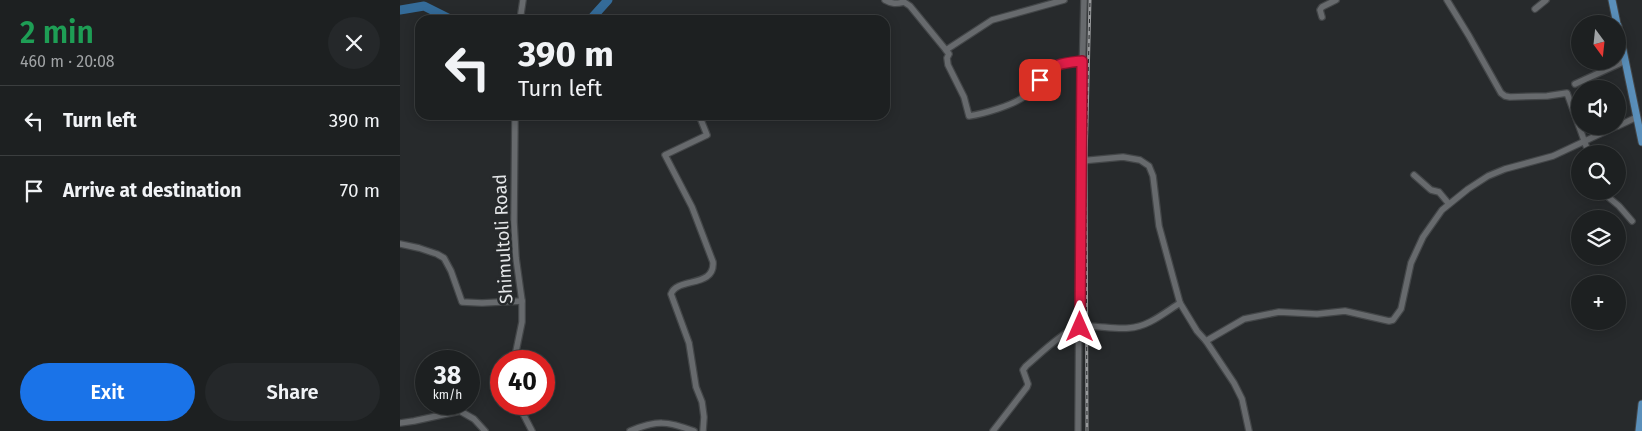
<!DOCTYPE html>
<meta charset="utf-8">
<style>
body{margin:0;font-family:"Fira Sans",sans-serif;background:#25282a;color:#f1f3f6;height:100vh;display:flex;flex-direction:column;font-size:19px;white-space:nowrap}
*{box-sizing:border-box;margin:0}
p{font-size:16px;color:#a0a3a5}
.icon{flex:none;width:28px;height:28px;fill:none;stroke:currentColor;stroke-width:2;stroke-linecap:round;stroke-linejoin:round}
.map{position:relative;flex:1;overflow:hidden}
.sheet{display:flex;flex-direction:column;background:#1d2021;width:400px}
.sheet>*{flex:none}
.banner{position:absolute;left:15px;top:15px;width:475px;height:105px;border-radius:15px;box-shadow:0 2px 12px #0003,0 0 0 1px #3b3e3f;background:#1d2021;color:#f1f3f6;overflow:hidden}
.needle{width:32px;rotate:165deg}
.controls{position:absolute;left:1171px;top:15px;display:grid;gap:10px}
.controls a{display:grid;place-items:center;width:55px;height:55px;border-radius:50%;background:#1d2021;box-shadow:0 2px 12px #0003,0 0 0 1px #3b3e3f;font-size:25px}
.speed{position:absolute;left:15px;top:350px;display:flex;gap:10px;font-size:25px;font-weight:700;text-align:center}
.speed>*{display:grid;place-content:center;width:65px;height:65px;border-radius:50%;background:#1d2021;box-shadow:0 2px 12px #0003,0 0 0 1px #3b3e3f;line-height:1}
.speed small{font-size:12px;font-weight:400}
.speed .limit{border:8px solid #d22;background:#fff;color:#111}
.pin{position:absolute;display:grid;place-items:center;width:42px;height:42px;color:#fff;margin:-21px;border-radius:10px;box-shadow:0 2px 8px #0006}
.me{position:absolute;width:55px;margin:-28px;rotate:0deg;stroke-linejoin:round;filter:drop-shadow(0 0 4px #0008)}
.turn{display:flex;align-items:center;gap:18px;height:105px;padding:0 20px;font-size:22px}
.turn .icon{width:65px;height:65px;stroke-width:2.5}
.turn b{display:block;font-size:35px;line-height:42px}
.round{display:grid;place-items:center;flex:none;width:52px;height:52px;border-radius:26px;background:#25282a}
.headline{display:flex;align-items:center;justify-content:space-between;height:85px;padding:0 20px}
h1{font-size:30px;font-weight:600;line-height:38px;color:#1e9e55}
.cta{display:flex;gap:10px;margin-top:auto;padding:10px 20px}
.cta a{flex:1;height:58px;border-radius:30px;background:#1a73e8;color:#fff;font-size:20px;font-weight:600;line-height:58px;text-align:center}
.cta a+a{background:#25282a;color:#f1f3f6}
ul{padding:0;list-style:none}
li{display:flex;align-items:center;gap:15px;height:70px;padding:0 20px;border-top:1px solid #3b3e3f}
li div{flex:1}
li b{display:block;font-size:19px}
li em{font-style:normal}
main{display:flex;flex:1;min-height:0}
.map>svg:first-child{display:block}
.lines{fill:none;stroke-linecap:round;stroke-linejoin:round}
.river{stroke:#346b99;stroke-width:9}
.minor-casing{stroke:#434648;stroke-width:8}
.major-casing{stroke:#434648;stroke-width:9}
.minor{stroke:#676a6d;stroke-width:5.5}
.major{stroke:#5a8fba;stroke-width:7}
.rail-casing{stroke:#97999b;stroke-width:3}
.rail{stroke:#272a2c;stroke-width:1;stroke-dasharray:4;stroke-linecap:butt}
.route-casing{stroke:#92132f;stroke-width:12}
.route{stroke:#e11d48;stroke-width:9}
.labels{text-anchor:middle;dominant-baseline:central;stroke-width:5;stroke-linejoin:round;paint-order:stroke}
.street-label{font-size:18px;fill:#e5e7e9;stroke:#272a2c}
</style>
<main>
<section class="sheet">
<div class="headline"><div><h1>2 min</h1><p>460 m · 20:08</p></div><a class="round"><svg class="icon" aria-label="close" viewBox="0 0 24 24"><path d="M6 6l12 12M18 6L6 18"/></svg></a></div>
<ul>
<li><svg class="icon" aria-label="left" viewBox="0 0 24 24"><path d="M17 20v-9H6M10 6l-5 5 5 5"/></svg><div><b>Turn left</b></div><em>390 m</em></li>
<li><svg class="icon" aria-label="arrive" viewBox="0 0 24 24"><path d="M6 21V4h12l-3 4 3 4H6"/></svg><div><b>Arrive at destination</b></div><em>70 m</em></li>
</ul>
<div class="cta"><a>Exit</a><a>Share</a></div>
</section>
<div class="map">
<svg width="1242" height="431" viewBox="0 0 1242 431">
<rect width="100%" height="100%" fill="#272a2c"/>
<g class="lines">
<!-- river -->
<g class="river">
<path d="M0 10 24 6 52 20"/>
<path d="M190 20 208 0"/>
</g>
<defs>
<g id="minor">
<path d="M485 0C492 4 496 4 504 2L510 6 546 50 549 54 547 58 548 65 564 97 569 116C583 114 614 105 625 96 637 87 643 69 659 64 666 62 675 62 682 61"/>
<path d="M1047 0 1069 36 1101 93 1105 96 1110 97 1147 96 1167 93 1189 154"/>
<path d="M1135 9 1146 0"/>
<path d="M922 17 920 10 922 7 936 0"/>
<path d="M120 20 123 0"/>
<path d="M546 50 592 20 664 0"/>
<path d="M1175 84 1225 61"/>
<path d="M299 115 307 135 265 155 292 207 313 262C315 288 277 277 271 294L289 343 296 387 302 402 304 417 303 431"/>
<path d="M1218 126 1237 117"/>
<path d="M680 161 723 157 740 160 749 166 753 176 759 226 780 303 797 331 806 341 844 319 879 312 917 314 945 311 989 321 993 320 1001 309 1011 263 1023 237 1042 210 1068 189 1088 176 1105 169 1153 156 1217 126"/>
<path d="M1014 175 1031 190 1039 192 1049 204"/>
<path d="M1201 191 1219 206 1232 221"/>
<path d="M0 244 19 248 37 254 44 258 51 271 62 302 82 303 122 301"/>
<path d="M806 341 834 383 842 399 849 431"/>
<path d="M114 361 122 322V301L116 258 114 222 115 115"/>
<path d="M118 404 132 431"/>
<path d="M0 423 14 421 60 411 74 419 85 431"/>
<path d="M230 431C257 420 267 421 294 431"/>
<path d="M593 431 627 387 628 384 623 370 626 366C639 355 660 334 675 328 689 323 712 330 729 328 748 327 764 313 780 303"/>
<path d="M678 431 680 161 684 0"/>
</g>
<g id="major">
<path d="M1212 0 1217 24"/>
<path d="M1218 26 1242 142"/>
<path d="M1239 431 1242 404"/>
</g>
</defs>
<!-- minor casing -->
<use href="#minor" class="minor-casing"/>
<!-- major casing -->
<use href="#major" class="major-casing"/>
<!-- minor -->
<use href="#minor" class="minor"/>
<!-- major -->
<use href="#major" class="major"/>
<defs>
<path id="rail" d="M687 431 686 161 690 0"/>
</defs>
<!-- rail casing -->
<use href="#rail" class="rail-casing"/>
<!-- rail -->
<use href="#rail" class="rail"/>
</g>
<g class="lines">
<defs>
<path id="route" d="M640 80C653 63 663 63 682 61L680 327"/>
</defs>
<!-- route casing -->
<use href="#route" class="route-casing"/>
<!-- route -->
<use href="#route" class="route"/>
</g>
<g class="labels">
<!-- street labels -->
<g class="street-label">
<text transform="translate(103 239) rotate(-93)">Shimultoli Road</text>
</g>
</g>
</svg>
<div class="controls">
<a><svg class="needle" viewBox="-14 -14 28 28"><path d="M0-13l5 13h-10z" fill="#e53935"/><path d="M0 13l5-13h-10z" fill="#a0a3a5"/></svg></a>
<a><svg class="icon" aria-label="sound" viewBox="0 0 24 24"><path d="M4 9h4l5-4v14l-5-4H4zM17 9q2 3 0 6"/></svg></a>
<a><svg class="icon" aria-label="search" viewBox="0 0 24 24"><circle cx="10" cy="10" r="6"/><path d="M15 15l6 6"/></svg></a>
<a><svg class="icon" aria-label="layers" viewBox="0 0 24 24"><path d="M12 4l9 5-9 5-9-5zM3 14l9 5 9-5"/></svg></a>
<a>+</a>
</div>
<div class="speed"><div>38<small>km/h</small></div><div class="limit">40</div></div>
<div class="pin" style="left:640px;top:80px;background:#d93025"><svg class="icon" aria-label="arrive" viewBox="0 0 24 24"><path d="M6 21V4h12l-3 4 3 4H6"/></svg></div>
<svg class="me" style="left:680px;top:327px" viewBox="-20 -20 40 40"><path d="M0-17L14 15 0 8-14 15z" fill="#e11d48" stroke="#fff" stroke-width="4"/></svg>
<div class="banner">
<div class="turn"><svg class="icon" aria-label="left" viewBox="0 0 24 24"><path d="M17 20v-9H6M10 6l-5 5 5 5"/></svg><div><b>390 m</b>Turn left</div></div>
</div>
</div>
</main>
